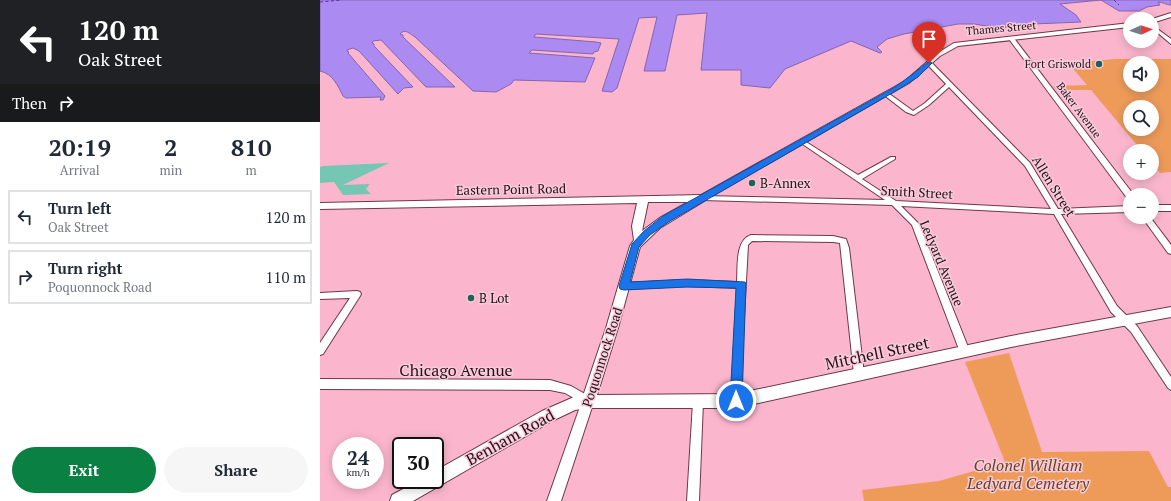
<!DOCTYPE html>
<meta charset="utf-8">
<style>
body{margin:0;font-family:"PT Serif",serif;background:#f6f6f7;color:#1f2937;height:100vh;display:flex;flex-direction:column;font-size:15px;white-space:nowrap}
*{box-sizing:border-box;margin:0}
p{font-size:13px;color:#747a83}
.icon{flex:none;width:22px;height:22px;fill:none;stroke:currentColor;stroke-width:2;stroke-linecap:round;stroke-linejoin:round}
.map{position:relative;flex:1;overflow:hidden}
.sheet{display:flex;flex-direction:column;background:#fff;width:320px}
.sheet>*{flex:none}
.banner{background:#202124;color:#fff;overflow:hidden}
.needle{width:26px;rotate:87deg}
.controls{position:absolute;left:803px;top:12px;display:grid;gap:8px}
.controls a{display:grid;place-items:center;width:36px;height:36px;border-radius:50%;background:#fff;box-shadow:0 2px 10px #0003;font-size:20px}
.speed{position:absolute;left:12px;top:437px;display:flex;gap:8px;font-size:20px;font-weight:700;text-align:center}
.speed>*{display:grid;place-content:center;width:52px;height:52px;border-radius:50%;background:#fff;box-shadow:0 2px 10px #0003;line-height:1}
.speed small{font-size:10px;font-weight:400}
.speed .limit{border:2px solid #111;border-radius:6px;background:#fff;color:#111}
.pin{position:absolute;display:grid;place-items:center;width:34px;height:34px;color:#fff;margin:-41px -17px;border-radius:50% 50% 50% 0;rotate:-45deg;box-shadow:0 0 4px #0007}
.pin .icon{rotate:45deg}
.me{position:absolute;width:44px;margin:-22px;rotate:0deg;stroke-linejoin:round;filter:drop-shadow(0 0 3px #0008)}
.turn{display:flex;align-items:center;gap:14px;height:84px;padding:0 12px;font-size:18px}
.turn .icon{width:52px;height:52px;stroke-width:2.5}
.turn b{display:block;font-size:28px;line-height:34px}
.then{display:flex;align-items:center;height:38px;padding:0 12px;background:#0003;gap:8px;font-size:15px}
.eta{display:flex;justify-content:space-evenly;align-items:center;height:68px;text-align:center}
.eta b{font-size:24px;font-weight:600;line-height:28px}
.action{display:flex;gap:8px;margin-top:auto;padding:8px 12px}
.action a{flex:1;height:46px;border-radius:24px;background:#0b8043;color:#fff;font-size:16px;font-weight:600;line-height:46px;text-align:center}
.action a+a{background:#f6f6f7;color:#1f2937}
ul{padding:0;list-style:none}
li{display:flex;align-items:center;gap:12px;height:54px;margin:0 8px 6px;padding:0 4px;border:2px solid #e0e1e3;border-radius:0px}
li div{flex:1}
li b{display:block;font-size:15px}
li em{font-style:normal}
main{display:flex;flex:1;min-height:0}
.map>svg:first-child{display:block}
.green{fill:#ee9b5a;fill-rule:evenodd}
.water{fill:#ab8af1;stroke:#8465b0}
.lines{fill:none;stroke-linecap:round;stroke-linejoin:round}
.ferry{stroke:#6130a7;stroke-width:1;stroke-dasharray:3 2.5;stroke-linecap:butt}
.building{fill:#75c7b4}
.minor-casing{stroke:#6f364c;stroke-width:2}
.tertiary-casing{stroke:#6f364c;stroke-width:2}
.secondary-casing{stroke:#6f364c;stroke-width:2}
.minor{fill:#fff;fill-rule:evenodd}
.tertiary{fill:#fff;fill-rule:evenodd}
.secondary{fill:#fff;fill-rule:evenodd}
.route{fill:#1a73e8;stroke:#114b97}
.poi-dot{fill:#1d6355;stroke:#f7ccda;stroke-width:1.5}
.labels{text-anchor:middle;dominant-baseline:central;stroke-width:3;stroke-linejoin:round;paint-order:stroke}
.far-street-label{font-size:11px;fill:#280f19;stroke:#f7ccda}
.far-poi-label{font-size:11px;fill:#280f19;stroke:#f7ccda;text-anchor:end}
.poi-label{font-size:13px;fill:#280f19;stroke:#f7ccda;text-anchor:start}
.street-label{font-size:13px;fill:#280f19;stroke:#f7ccda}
.near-street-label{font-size:16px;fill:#280f19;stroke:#f7ccda}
.near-park-label{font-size:16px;font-style:italic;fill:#6a4223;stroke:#f7ccda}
</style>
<main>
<section class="sheet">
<div class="banner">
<div class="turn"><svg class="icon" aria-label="left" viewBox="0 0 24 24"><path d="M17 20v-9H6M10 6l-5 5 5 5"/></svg><div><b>120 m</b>Oak Street</div></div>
<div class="then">Then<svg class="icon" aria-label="right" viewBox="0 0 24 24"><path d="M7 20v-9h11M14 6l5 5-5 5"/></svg></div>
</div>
<div class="eta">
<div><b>20:19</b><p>Arrival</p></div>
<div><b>2</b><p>min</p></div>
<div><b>810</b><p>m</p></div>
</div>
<ul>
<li><svg class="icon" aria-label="left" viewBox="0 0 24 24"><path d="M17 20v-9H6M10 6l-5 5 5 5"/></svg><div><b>Turn left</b><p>Oak Street</p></div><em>120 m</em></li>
<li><svg class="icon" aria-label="right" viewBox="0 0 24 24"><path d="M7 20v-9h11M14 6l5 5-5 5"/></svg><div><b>Turn right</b><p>Poquonnock Road</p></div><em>110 m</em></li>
</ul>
<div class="action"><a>Exit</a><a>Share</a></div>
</section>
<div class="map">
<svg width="851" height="501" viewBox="0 0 851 501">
<rect width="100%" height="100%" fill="#fbb6cd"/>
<!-- green -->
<g class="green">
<path d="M796 59H851V172L840 173 832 163V151H822L771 90H737L733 86 767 85 748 63ZM810 63H832V85H810ZM810 107H832V129H810Z"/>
<path d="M689 353 722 452 829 451 848 487H851V501H544L542 490 619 481 685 462 645 362Z"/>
</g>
<!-- water -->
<path class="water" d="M0 0H851V5C846 5 843 2 838 2L840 5 827 7 819 11H799L781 0 740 4 756 15 761 22 713 24 679 28 654 24H638L584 34 567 39 557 47 562 52 560 53 531 41 465 69 450 88 421 85V70H381L387 13 357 15 345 71H324L337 17 319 18 297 88 292 92 282 91 299 39 216 34 214 37 276 42 281 43 278 51 274 52 273 54 212 50 209 53 275 58 265 82 194 80 191 84 176 92 153 91 95 37C90 34 85 28 80 34L83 35V37L135 87H106L61 40 53 41 52 43 54 44V46L93 87 84 88 78 94 39 51 33 48 27 50V51L29 52 28 53 65 96 63 100H60L61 97 26 98 23 96C18 86 13 74 0 71Z"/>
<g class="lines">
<!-- ferry -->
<g class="ferry">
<path d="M794 0 799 5"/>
<path d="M0 2 22 0"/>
</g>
</g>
<!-- building -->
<path class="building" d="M69 163 23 185 50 184 46 189 51 194 23 195 14 182 0 183V167L3 166Z"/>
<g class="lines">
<defs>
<g id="minor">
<path d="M832 25 851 39V44L832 28Z"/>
<path d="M689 37H693L813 194 810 195V198H807L689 39Z"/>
<path d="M609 61 611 62 710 163 738 209 810 206V212L741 214 797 306 817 326 851 377V390L848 388 811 332 791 312 734 214 581 206 599 224 650 352 648 355 645 356 642 355 640 352 592 225 572 205 382 200 378 198 382 196 565 200 481 143V141L483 140 538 175 571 157H575V159L542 179 576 201 731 209 705 166 629 87 609 105 594 115 586 112 564 95V93H568L593 111 605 103 626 84 607 64V62Z"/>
<rect x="832" y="205" width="19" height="6"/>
<path d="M822 217H830L851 245V254L848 253Z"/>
<path d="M431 235 513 236 526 239 529 248 544 374 542 377 539 378 536 377 534 374 520 243 513 242 432 241 428 245 423 336 421 401 420 404 416 406 412 404 411 401 417 288 367 286 304 289 301 288 300 286 301 284 304 283 367 280 417 282C418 267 415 240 431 235Z"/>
<path d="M37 291 40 292 41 294 40 296 3 354 0 355V343L30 298 0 299V293Z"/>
<path d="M0 379 230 380 251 386 272 398 273 401 272 404 268 406 245 393 230 390 0 389Z"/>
<path d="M378 397 382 399 383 402 379 501H367L373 402 374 399Z"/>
</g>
<g id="tertiary">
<path d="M851 13V17L832 23V19Z"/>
<path d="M810 23V27L638 46 620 56 589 83 385 200 382 201 377 198 379 196 585 81 616 54 634 43Z"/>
<path d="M268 395 272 397 274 401 241 501H227L262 401 264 397Z"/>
</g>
<path id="secondary" d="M382 195 386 196 387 198 386 200 340 228 320 247 298 328 277 395 416 394 691 336 851 307V317L691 347 416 408H268L255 410 232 421 93 501H70L72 495 100 480H115V471L222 411 254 397 263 396 286 328 310 246 314 240 312 226 317 203 0 209V203ZM328 202H368L341 217 322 231Z"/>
</defs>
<!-- minor casing -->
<use href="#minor" class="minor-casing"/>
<!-- tertiary casing -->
<use href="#tertiary" class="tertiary-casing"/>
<!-- secondary casing -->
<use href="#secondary" class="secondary-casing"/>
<!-- minor -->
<use href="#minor" class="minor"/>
<!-- tertiary -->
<use href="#tertiary" class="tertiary"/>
<!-- secondary -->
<use href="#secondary" class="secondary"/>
</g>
<!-- route -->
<path class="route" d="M609 61 612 63 598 77 579 89 350 221 330 235 319 247 310 282 367 279 425 282 426 284 422 401 420 405 416 406 412 405 410 401 416 288 367 287 304 290 300 289 299 286 312 244 324 231 343 216 575 87 593 74Z"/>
<!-- markers -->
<g class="poi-dot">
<circle cx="779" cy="64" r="4"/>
<circle cx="432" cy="183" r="4"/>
<circle cx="151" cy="298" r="4"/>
</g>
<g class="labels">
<!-- far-street labels -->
<g class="far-street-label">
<text transform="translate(681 28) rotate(-5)">Thames Street</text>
<text transform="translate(759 110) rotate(53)">Baker Avenue</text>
</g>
<!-- far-poi labels -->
<g class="far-poi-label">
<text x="771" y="64">Fort Griswold</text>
</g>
<!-- poi labels -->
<g class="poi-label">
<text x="440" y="183">B-Annex</text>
<text x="159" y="298">B Lot</text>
</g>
<!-- street labels -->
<g class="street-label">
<text transform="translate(734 186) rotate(58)">Allen Street</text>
<text transform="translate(191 189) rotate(-1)">Eastern Point Road</text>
<text transform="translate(597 192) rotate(3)">Smith Street</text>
<text transform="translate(622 263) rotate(67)">Ledyard Avenue</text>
<text transform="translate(282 357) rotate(-72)">Poquonnock Road</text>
</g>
<!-- near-street labels -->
<g class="near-street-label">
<text transform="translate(557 353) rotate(-12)">Mitchell Street</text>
<text x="136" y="370">Chicago Avenue</text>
<text transform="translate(190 437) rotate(-29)">Benham Road</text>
</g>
<!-- near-park labels -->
<g class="near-park-label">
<text x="708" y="465">Colonel William<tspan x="708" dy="18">Ledyard Cemetery</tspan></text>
</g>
</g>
</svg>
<div class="controls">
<a><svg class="needle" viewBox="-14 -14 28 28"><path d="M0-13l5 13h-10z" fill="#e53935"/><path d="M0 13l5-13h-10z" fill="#747a83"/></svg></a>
<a><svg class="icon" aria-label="sound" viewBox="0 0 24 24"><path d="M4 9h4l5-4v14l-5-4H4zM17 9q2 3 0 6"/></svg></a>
<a><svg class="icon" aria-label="search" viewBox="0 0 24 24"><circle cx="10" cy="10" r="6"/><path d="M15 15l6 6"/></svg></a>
<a>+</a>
<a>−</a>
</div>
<div class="speed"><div>24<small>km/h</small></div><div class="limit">30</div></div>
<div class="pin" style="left:609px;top:63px;background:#d93025"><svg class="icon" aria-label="arrive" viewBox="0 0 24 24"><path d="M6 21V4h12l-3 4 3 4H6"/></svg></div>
<svg class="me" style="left:416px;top:401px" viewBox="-20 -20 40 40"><circle r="17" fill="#1a73e8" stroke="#fff" stroke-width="3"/><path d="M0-11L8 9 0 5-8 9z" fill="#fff"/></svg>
</div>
</main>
